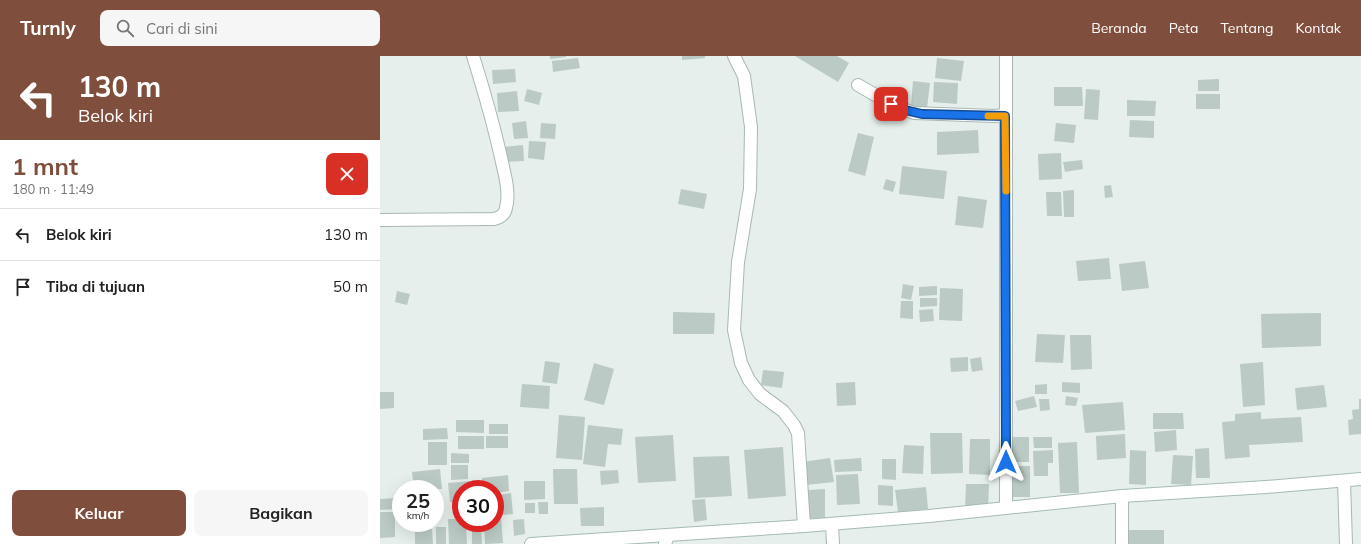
<!DOCTYPE html>
<html lang="id">
<meta charset="utf-8">
<style>
body{margin:0;font-family:Mulish,sans-serif;background:#f6f6f6;color:#222;height:100vh;display:flex;flex-direction:column;font-size:15px;white-space:nowrap}
*{box-sizing:border-box;margin:0}
p{font-size:13px;color:#767676}
.icon{flex:none;width:22px;height:22px;fill:none;stroke:currentColor;stroke-width:2;stroke-linecap:round;stroke-linejoin:round}
.map{position:relative;flex:1;overflow:hidden}
.details{display:flex;flex-direction:column;background:#fff;width:380px}
.details>*{flex:none}
.guide{background:#804e3d;color:#fff;overflow:hidden}
.speed{position:absolute;left:12px;top:424px;display:flex;gap:8px;font-size:20px;font-weight:700;text-align:center}
.speed>*{display:grid;place-content:center;width:52px;height:52px;border-radius:50%;background:#fff;box-shadow:0 4px 16px #0002;line-height:1}
.speed small{font-size:10px;font-weight:400}
.speed .limit{border:6px solid #d22;background:#fff;color:#111}
.pin{position:absolute;display:grid;place-items:center;width:34px;height:34px;color:#fff;margin:-17px;border-radius:8px;box-shadow:0 2px 6px #0006}
.me{position:absolute;width:44px;margin:-22px;rotate:0deg;stroke-linejoin:round;filter:drop-shadow(0 0 3px #0008)}
.turn{display:flex;align-items:center;gap:14px;height:84px;padding:0 12px;font-size:18px}
.turn .icon{width:52px;height:52px;stroke-width:2.5}
.turn b{display:block;font-size:28px;line-height:34px}
.round{display:grid;place-items:center;flex:none;width:42px;height:42px;border-radius:8px;background:#f6f6f6}
.headline{display:flex;align-items:center;justify-content:space-between;height:68px;padding:0 12px}
h1{font-size:24px;font-weight:700;line-height:30px;color:#804e3d}
.cta{display:flex;gap:8px;margin-top:auto;padding:8px 12px}
.cta a{flex:1;height:46px;border-radius:8px;background:#804e3d;color:#fff;font-size:16px;font-weight:700;line-height:46px;text-align:center}
.cta a+a{background:#f6f6f6;color:#222}
ul{padding:0;list-style:none}
li{display:flex;align-items:center;gap:12px;height:52px;padding:0 12px;border-top:1px solid #e0e0e0}
li div{flex:1}
li b{display:block;font-size:15px}
li em{font-style:normal}
header{display:flex;align-items:center;gap:24px;box-sizing:border-box;height:56px;padding:0 20px;background:#804e3d;color:#fff}
header strong{font-size:19px}
nav{display:flex;gap:22px;margin-inline-start:auto;font-size:14px}
.search{width:280px;height:36px;background:#f6f6f6;display:flex;align-items:center;gap:10px;box-sizing:border-box;padding:0 14px;border-radius:8px;color:#767676;font-size:15px}
main{display:flex;flex:1;min-height:0}
.map>svg:first-child{display:block}
.building{fill:#bbcac4}
.lines{fill:none;stroke-linecap:round;stroke-linejoin:round}
.minor-casing{stroke:#a8b8b2;stroke-width:14}
.secondary-casing{stroke:#a4bbb3;stroke-width:14}
.minor{stroke:#fff;stroke-width:12}
.secondary{stroke:#fff;stroke-width:12}
.route-casing{stroke:#114b97;stroke-width:10}
.route{stroke:#1a73e8;stroke-width:7}
.slow{stroke:#f59e0b;stroke-width:7}
</style>
<header>
<strong>Turnly</strong>
<div class="search"><svg class="icon" aria-label="search" viewBox="0 0 24 24"><circle cx="10" cy="10" r="6"/><path d="M15 15l6 6"/></svg>Cari di sini</div>
<nav><a>Beranda</a><a>Peta</a><a>Tentang</a><a>Kontak</a></nav>
</header>
<main>
<section class="details">
<div class="guide">
<div class="turn"><svg class="icon" aria-label="left" viewBox="0 0 24 24"><path d="M17 20v-9H6M10 6l-5 5 5 5"/></svg><div><b>130 m</b>Belok kiri</div></div>
</div>
<div class="headline"><div><h1>1 mnt</h1><p>180 m · 11:49</p></div><a class="round" style="background:#d93025;color:#fff"><svg class="icon" aria-label="close" viewBox="0 0 24 24"><path d="M6 6l12 12M18 6L6 18"/></svg></a></div>
<ul>
<li><svg class="icon" aria-label="left" viewBox="0 0 24 24"><path d="M17 20v-9H6M10 6l-5 5 5 5"/></svg><div><b>Belok kiri</b></div><em>130 m</em></li>
<li><svg class="icon" aria-label="arrive" viewBox="0 0 24 24"><path d="M6 21V4h12l-3 4 3 4H6"/></svg><div><b>Tiba di tujuan</b></div><em>50 m</em></li>
</ul>
<div class="cta"><a>Keluar</a><a>Bagikan</a></div>
</section>
<div class="map">
<svg width="981" height="488" viewBox="0 0 981 488">
<rect width="100%" height="100%" fill="#e6efeb"/>
<!-- building -->
<g class="building">
<path d="M170 0H186V1L170 3Z"/>
<path d="M302 0H325V2L302 4Z"/>
<path d="M415 0H457L469 7 458 26Z"/>
<path d="M198 2 200 12 173 16 172 5Z"/>
<path d="M557 2 584 5 581 25 555 22Z"/>
<path d="M135 13 136 26 113 28 112 14Z"/>
<path d="M839 23V35H818V24Z"/>
<path d="M533 25 550 27 547 52 531 50Z"/>
<path d="M554 26 578 27 577 48 553 46Z"/>
<path d="M674 31H702L703 50H674Z"/>
<path d="M147 33 162 37 159 49 144 45Z"/>
<path d="M706 33 720 34 718 64 704 63Z"/>
<path d="M137 35 139 55 118 56 117 37Z"/>
<rect x="816" y="38" width="24" height="15"/>
<path d="M747 44 776 45 775 60H747Z"/>
<path d="M750 64 774 65V82L749 81Z"/>
<path d="M146 65 148 82 134 83 132 67Z"/>
<path d="M161 67 176 68 175 83 160 82Z"/>
<path d="M676 67 696 69 694 87 674 85Z"/>
<path d="M598 74 599 97 557 99V76Z"/>
<path d="M478 77 494 81 485 120 468 115Z"/>
<path d="M149 85 166 86 164 104 148 102Z"/>
<path d="M143 89 144 105 125 106 124 91Z"/>
<path d="M681 97 682 123 659 124 658 98Z"/>
<path d="M702 104 703 113 685 116 683 106Z"/>
<path d="M522 110 567 115 564 143 519 138Z"/>
<path d="M506 123 516 126 513 136 503 133Z"/>
<path d="M731 129 733 141 725 142 724 130Z"/>
<path d="M301 133 327 138 324 153 298 148Z"/>
<path d="M694 134V161H684L683 135Z"/>
<path d="M666 136H681L682 160H667Z"/>
<path d="M578 140 607 144 603 172 575 169Z"/>
<path d="M729 202 731 223 698 225 696 205Z"/>
<path d="M765 205 769 232 742 235 739 208Z"/>
<path d="M523 228 534 230 531 244 521 242Z"/>
<path d="M557 230V239L539 240V231Z"/>
<path d="M560 232 583 233 582 265 559 264Z"/>
<path d="M17 235 30 238 27 249 15 246Z"/>
<path d="M540 242H557V250L540 251Z"/>
<path d="M521 245H533V263L520 262Z"/>
<path d="M553 253 554 265 540 266 539 254Z"/>
<path d="M293 256 335 257 334 278H293Z"/>
<path d="M941 257V290L882 292 881 258Z"/>
<path d="M657 278 685 279 683 307 655 306Z"/>
<path d="M690 279H711L712 313 691 314Z"/>
<path d="M588 301V315L571 316 570 302Z"/>
<path d="M601 301 603 314 592 316 590 303Z"/>
<path d="M165 305 180 307 177 328 162 326Z"/>
<path d="M883 306 885 349 863 351 860 308Z"/>
<path d="M214 307 234 313 224 349 204 344Z"/>
<path d="M383 314 404 316 402 332 381 329Z"/>
<path d="M475 326 476 349 457 350 456 327Z"/>
<path d="M682 326 700 327V337L682 336Z"/>
<path d="M142 328 170 330 169 353 140 351Z"/>
<path d="M667 328V338H655V329Z"/>
<path d="M944 329 947 351 917 354 915 332Z"/>
<path d="M0 336H14V352L0 353Z"/>
<path d="M654 340 657 351 638 355 635 345Z"/>
<path d="M686 340 698 342 696 350 685 349Z"/>
<path d="M659 343H669L670 354 660 355Z"/>
<path d="M979 343H981V378L969 379 968 364 973 363 972 354 979 353Z"/>
<path d="M743 346 745 374 705 377 702 349Z"/>
<path d="M881 356V363L921 361 923 386 869 389 870 401 845 403 842 366 855 365V358Z"/>
<path d="M773 357H803L804 373H773Z"/>
<path d="M179 359 205 361 202 404 176 402Z"/>
<path d="M76 364H104V377L76 376Z"/>
<rect x="109" y="368" width="19" height="10"/>
<path d="M208 369 243 373 241 389 228 388 225 411 203 408Z"/>
<path d="M67 372 68 383 43 384V373Z"/>
<path d="M796 374 797 394 775 396 774 376Z"/>
<path d="M550 377H582L583 417 551 418Z"/>
<path d="M745 378 746 402 717 404 716 380Z"/>
<path d="M293 379 296 425 258 427 255 381Z"/>
<rect x="78" y="380" width="26" height="13"/>
<rect x="106" y="380" width="22" height="12"/>
<rect x="633" y="381" width="16" height="25"/>
<path d="M653 381H672V392H654Z"/>
<path d="M590 383H610V419L589 418Z"/>
<rect x="48" y="386" width="19" height="23"/>
<path d="M697 386 699 437H680L678 387Z"/>
<path d="M524 389 544 390 543 418 522 417Z"/>
<path d="M403 391 406 440 368 443 364 394Z"/>
<path d="M829 392 830 422H816L815 393Z"/>
<path d="M673 394V407H668V420H654L653 395Z"/>
<path d="M750 394 766 395V429L749 428Z"/>
<path d="M71 397 89 398V407H71Z"/>
<path d="M793 399 813 400 811 429 791 428Z"/>
<path d="M349 400 352 440 315 442 313 401Z"/>
<path d="M450 402 454 426 426 429 422 406Z"/>
<path d="M481 402 482 415 455 416 454 404Z"/>
<path d="M502 403H516V424L502 423Z"/>
<path d="M71 409H88V423L71 424Z"/>
<path d="M630 410H650V441H631Z"/>
<path d="M60 413 62 433H34L32 416Z"/>
<path d="M173 413H197L198 448H174Z"/>
<path d="M238 414 239 427 221 429 220 415Z"/>
<path d="M478 418 480 448 457 449 456 419Z"/>
<path d="M128 419 129 435 115 437V433H103L102 422Z"/>
<path d="M90 425 91 433H81V445L70 446 68 427Z"/>
<path d="M144 425H165V443L144 444Z"/>
<path d="M586 428H609L608 453 585 452Z"/>
<path d="M498 429 513 430V450L498 449Z"/>
<path d="M546 431 548 453 518 456 515 434Z"/>
<path d="M445 433V462H428V434Z"/>
<path d="M131 437 133 458 115 460V439Z"/>
<path d="M17 442V453L0 454V443Z"/>
<path d="M325 443 327 464 314 466 312 444Z"/>
<path d="M158 446H168V458H159Z"/>
<rect x="145" y="447" width="10" height="10"/>
<path d="M224 451V470H201L200 452Z"/>
<path d="M0 456H15V481L0 482Z"/>
<path d="M121 461 123 487 105 488 104 467H115V462Z"/>
<path d="M68 463H81V467H86L87 488H69Z"/>
<path d="M144 463 145 478 134 480 133 464Z"/>
<path d="M35 467H50L51 470 36 472Z"/>
<path d="M101 470 102 488H92V471Z"/>
<rect x="56" y="471" width="10" height="17"/>
<path d="M52 473 53 488H35V474Z"/>
<rect x="746" y="474" width="38" height="14"/>
</g>
<g class="lines">
<defs>
<g id="minor">
<path d="M354 0 364 20 371 71 370 133 358 206 354 274 361 307 369 324 380 338 403 355 414 369 418 377 424 470"/>
<path d="M626 0V452"/>
<path d="M478 29 511 48 534 57 614 60 625 59"/>
<path d="M0 164 114 163C120 162 125 158 126 152 130 137 125 120 122 106 114 70 104 35 93 0"/>
<path d="M964 425 966 488"/>
<path d="M742 440V488"/>
<path d="M452 468 453 488"/>
<path d="M285 488 288 480"/>
</g>
<path id="secondary" d="M151 488 424 470 549 460 742 440 886 431 981 423"/>
</defs>
<!-- minor casing -->
<use href="#minor" class="minor-casing"/>
<!-- secondary casing -->
<use href="#secondary" class="secondary-casing"/>
<!-- minor -->
<use href="#minor" class="minor"/>
<!-- secondary -->
<use href="#secondary" class="secondary"/>
</g>
<g class="lines">
<defs>
<path id="route" d="M511 48 525 54 542 58 625 60 626 406"/>
</defs>
<!-- route casing -->
<use href="#route" class="route-casing"/>
<!-- route -->
<use href="#route" class="route"/>
<!-- slow -->
<path class="slow" d="M608 60H625L626 135"/>
</g>
</svg>
<div class="speed"><div>25<small>km/h</small></div><div class="limit">30</div></div>
<div class="pin" style="left:511px;top:48px;background:#d93025"><svg class="icon" aria-label="arrive" viewBox="0 0 24 24"><path d="M6 21V4h12l-3 4 3 4H6"/></svg></div>
<svg class="me" style="left:626px;top:406px" viewBox="-20 -20 40 40"><path d="M0-17L14 15 0 8-14 15z" fill="#1a73e8" stroke="#fff" stroke-width="4"/></svg>
</div>
</main>
